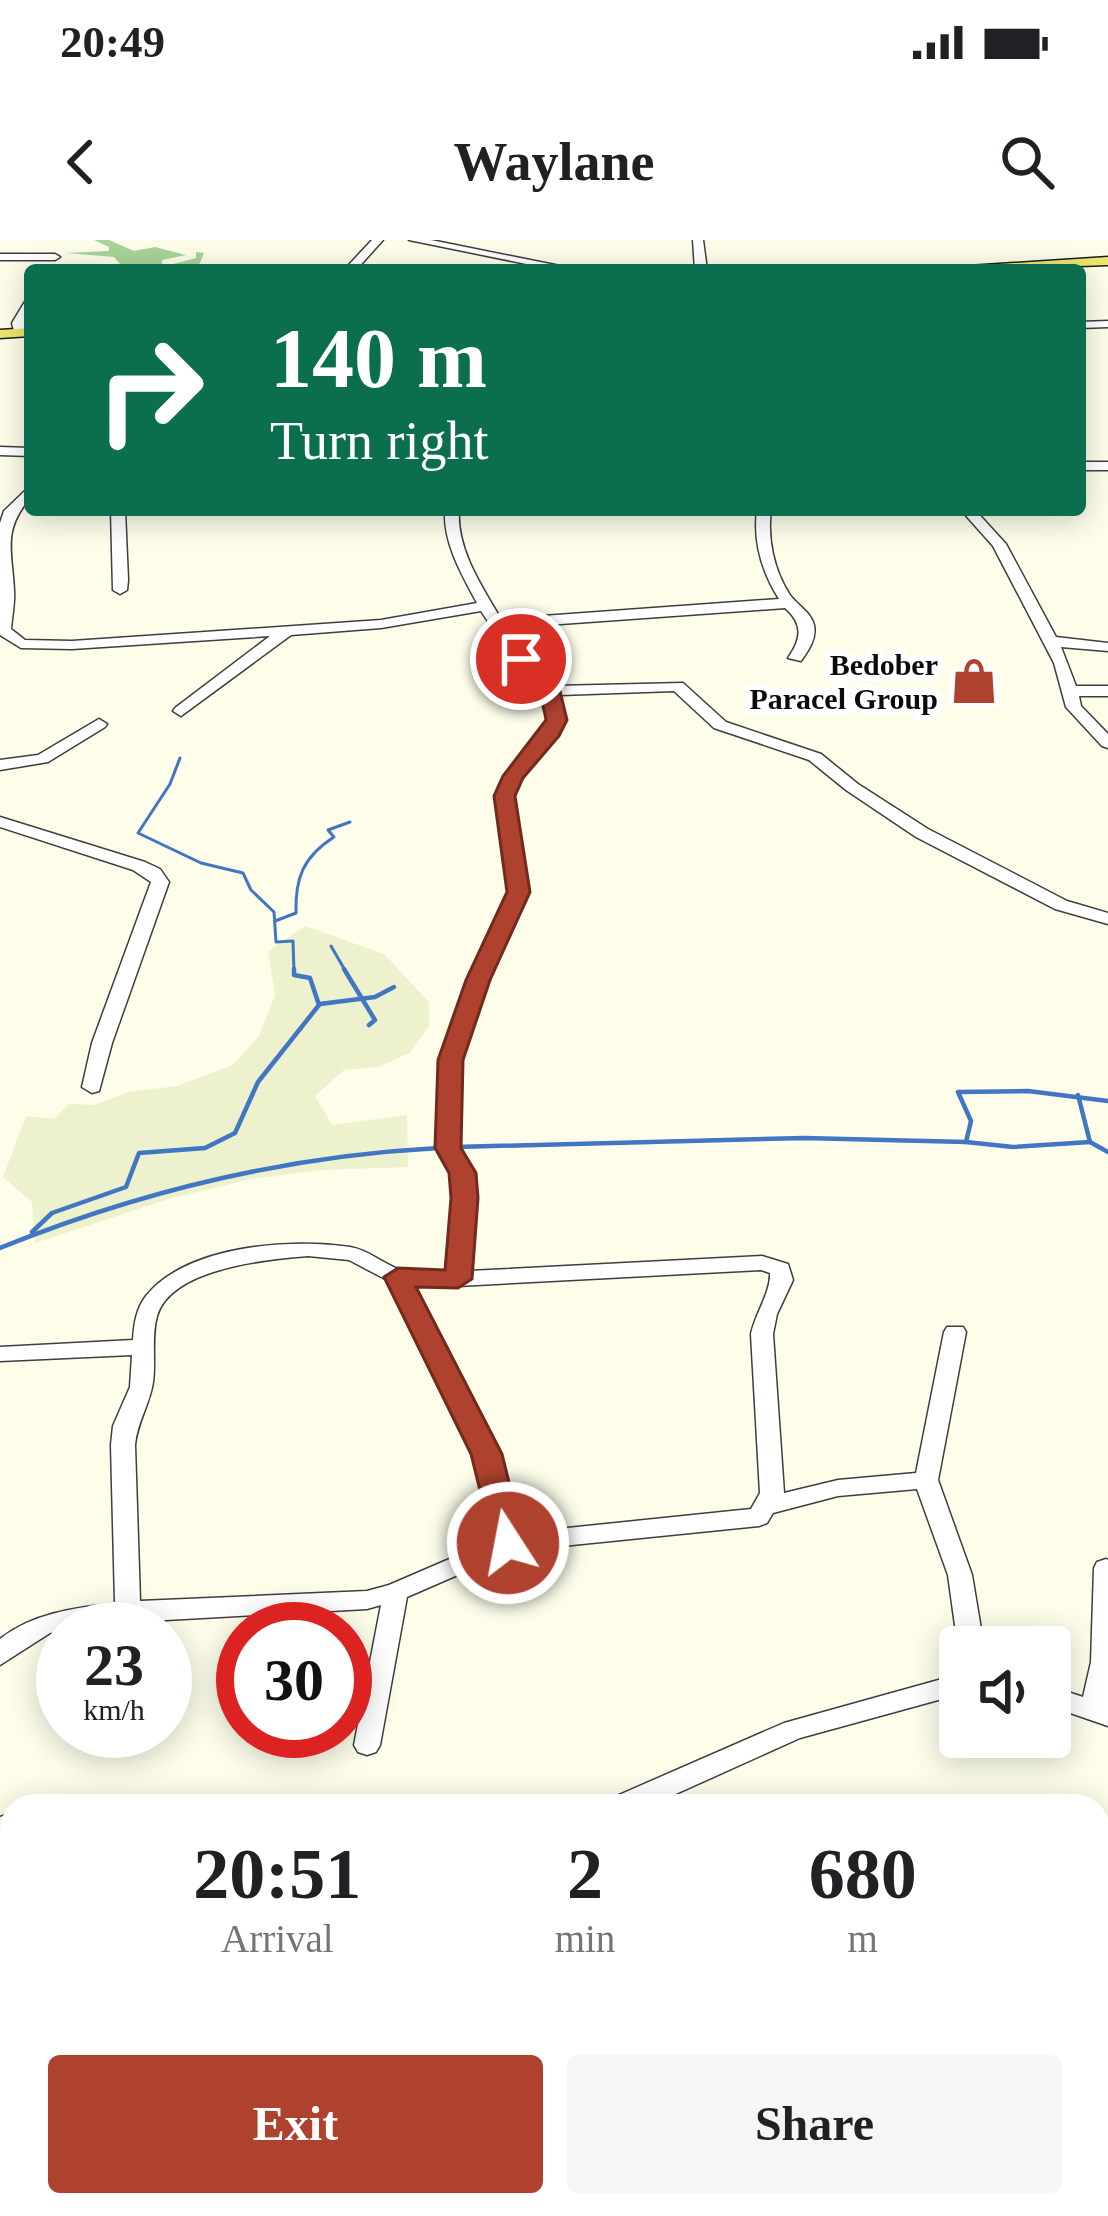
<!DOCTYPE html>
<style>
body{margin:0;font-family:Georgia,serif;background:#f6f6f6;color:#202124;height:100vh;display:flex;flex-direction:column;font-size:45px;white-space:nowrap}
*{box-sizing:border-box;margin:0}
p{font-size:39px;color:#757577}
.icon{flex:none;width:66px;height:66px;fill:none;stroke:currentColor;stroke-width:2;stroke-linecap:round;stroke-linejoin:round}
.map{position:relative;flex:1;overflow:hidden}
.panel{position:absolute;left:0px;top:1554px;width:1110px;height:423px;display:flex;flex-direction:column;background:#fff;border-radius:36px 36px 0 0;box-shadow:0 6px 30px #0003}
.panel>*{flex:none}
.top-card{position:absolute;left:24px;top:24px;width:1062px;height:252px;border-radius:12px;box-shadow:0 6px 30px #0003;background:#0b6e4f;color:#fff;overflow:hidden}
.controls{position:absolute;left:939px;top:1386px;display:grid;gap:24px}
.controls a{display:grid;place-items:center;width:132px;height:132px;border-radius:12px;background:#fff;box-shadow:0 6px 30px #0003;font-size:60px}
.speed{position:absolute;left:36px;top:1362px;display:flex;gap:24px;font-size:60px;font-weight:700;text-align:center}
.speed>*{display:grid;place-content:center;width:156px;height:156px;border-radius:50%;background:#fff;box-shadow:0 6px 30px #0003;line-height:1}
.speed small{font-size:30px;font-weight:400}
.speed .limit{border:18px solid #d22;background:#fff;color:#111}
.pin{position:absolute;display:grid;place-items:center;width:102px;height:102px;color:#fff;margin:-51px;border:6px solid #fff;border-radius:50%;box-shadow:0 3px 12px #0007}
.me{position:absolute;width:132px;margin:-66px;rotate:349deg;stroke-linejoin:round;filter:drop-shadow(0 0 9px #0008)}
.turn{display:flex;align-items:center;gap:42px;height:252px;padding:0 48px;font-size:54px}
.turn .icon{width:156px;height:156px;stroke-width:2.5}
.turn b{display:block;font-size:84px;line-height:102px}
.eta{display:flex;justify-content:space-evenly;align-items:center;height:204px;text-align:center}
.eta b{font-size:72px;font-weight:700;line-height:84px}
.action{display:flex;gap:24px;margin-top:auto;padding:24px 48px}
.action a{flex:1;height:138px;border-radius:12px;background:#af412f;color:#fff;font-size:48px;font-weight:700;line-height:138px;text-align:center}
.action a+a{background:#f6f6f6;color:#202124}
.status{display:flex;justify-content:space-between;align-items:center;height:84px;padding:0 60px;background:#fff;direction:ltr}
.status svg{height:33px;fill:currentColor}
header{display:flex;justify-content:space-between;align-items:center;height:156px;padding:0 48px;background:#fff;font-size:54px;font-weight:700}
.map>svg:first-child{display:block}
.farmland{fill:#edf1cd}
.forest{fill:#a8d498}
.lines{fill:none;stroke-linecap:round;stroke-linejoin:round}
.stream-far1{stroke:#4076c2;stroke-width:3}
.stream{stroke:#4076c2;stroke-width:4.5}
.minor-casing{stroke:#3e3e3e;stroke-width:3}
.major-casing{stroke:#1c1c1c;stroke-width:3}
.minor{fill:#fff;fill-rule:evenodd}
.major{fill:#ede66a;fill-rule:evenodd}
.route{fill:#af412f;stroke:#722a1f;stroke-width:3}
.labels{text-anchor:middle;dominant-baseline:central;stroke-width:12;stroke-linejoin:round;paint-order:stroke}
.far-poi-label{font-size:30px;font-weight:bold;fill:#0b0b0b;stroke:#fff;text-anchor:end}
</style>
<div class="status"><b>20:49</b><svg viewBox="0 0 49 12"><path d="M0 12V9h3v3zM5 12V6h3v6zM10 12V3h3v9zM15 12V0h3v12zM26 1h20v11H26zM47 4h2v5h-2z"/></svg></div>
<header><svg class="icon" aria-label="back" viewBox="0 0 24 24"><path d="M15 5l-7 7 7 7"/></svg>Waylane<svg class="icon" aria-label="search" viewBox="0 0 24 24"><circle cx="10" cy="10" r="6"/><path d="M15 15l6 6"/></svg></header>
<div class="map">
<svg width="1108" height="1976" viewBox="0 0 1108 1976">
<rect width="100%" height="100%" fill="#fdfdea"/>
<!-- farmland -->
<path class="farmland" d="M305 686 384 714 429 762V786L410 813 378 827 344 830 315 856 332 885 407 875 408 927 321 930 251 939 168 959 35 1003 32 962 3 937 26 876 54 879 69 864 94 865 129 852 177 846 233 825 259 796 275 755 268 711Z"/>
<!-- forest -->
<path class="forest" d="M94 0H109L134 11 155 7 186 15 162 20V27L196 18V12L204 13 197 30H116L120 24 114 17 66 13 109 11V7Z"/>
<g class="lines">
<!-- stream-far1 -->
<g class="stream-far1">
<path d="M180 518 170 544 138 593 201 623 243 633 251 650 274 672 276 702 293 701 294 732"/>
<path d="M275 681 296 673C295 638 303 617 334 597L328 590 350 582"/>
<path d="M331 706 346 732"/>
</g>
<!-- stream -->
<g class="stream">
<path d="M344 729 375 780 369 785"/>
<path d="M320 764 375 757 394 747"/>
<path d="M966 902 1013 907 1090 902 1078 855"/>
<path d="M1090 902 1108 912"/>
<path d="M456 907 804 898 966 902 971 881 958 852 1028 851 1108 861"/>
<path d="M32 992 52 973 126 947 139 913 205 908 235 893 258 842 319 765 310 738 294 735V729"/>
<path d="M0 1008C143 950 286 916 439 908"/>
</g>
<defs>
<g id="minor">
<path d="M372 0H383L356 30H344Z"/>
<path d="M409 0H431L580 30H556Z"/>
<path d="M693 0H703L707 30H695Z"/>
<path d="M0 14H55L60 17 55 20H0Z"/>
<path d="M30 59 25 93 15 95 12 83 26 60Z"/>
<path d="M1108 81V87L1080 88V82Z"/>
<path d="M0 207 30 208V216L0 215Z"/>
<rect x="1080" y="222" width="28" height="8"/>
<path d="M30 246V258C2 291 12 311 14 350 15 363 12 376 11 389L25 400 72 401 381 380 477 363C462 335 443 303 445 270H459C456 308 482 347 501 379L779 359C762 332 753 302 757 270H771C767 298 774 331 790 355 797 365 811 372 814 385 817 399 808 411 801 421L788 418C802 398 803 384 785 368L506 388 534 430 555 446 683 443 726 482 821 514 858 544 928 589 1067 661 1108 673V684L1055 669 916 597 846 550 809 520 714 488 674 451 560 455 565 480 521 537 513 556 528 652 487 740 461 820 458 908 473 933 475 958 469 1031 762 1016 788 1024 793 1040 777 1074 773 1094 784 1253 838 1240 916 1233 944 1092 947 1087H963L966 1092 938 1240 972 1335 984 1407H960V1410L958 1407 948 1335 917 1249 838 1256 773 1273 767 1283 759 1286 513 1311 407 1357 380 1505 376 1512 367 1515 358 1512 354 1505 381 1365 367 1369 94 1384 50 1393 0 1425V1399C33 1373 75 1368 115 1363L111 1205 113 1186 130 1147 132 1115 0 1121V1107L133 1100C134 1084 136 1069 146 1056 187 1005 291 998 350 1007 369 1010 383 1024 401 1030 415 1034 433 1031 448 1032L455 958 453 933 438 908 441 820 469 740 510 652 497 556 505 536 549 480 545 453 524 436 481 371 381 388 291 395 181 476 173 471 175 468 270 396 72 409 21 408 0 395V283L4 271ZM308 1016 349 1020 389 1041 475 1214 496 1299 389 1345 367 1351 140 1361 135 1205C137 1182 150 1164 153 1142 156 1121 151 1097 157 1076 171 1028 268 1019 308 1016ZM761 1030 770 1033C771 1052 755 1074 751 1094L760 1253 751 1269 519 1293 499 1214 413 1044 458 1046Z"/>
<path d="M111 270H125L128 340 127 350 120 354 113 350Z"/>
<path d="M961 270H975L1006 304 1056 397 1108 403V411L1061 407 1076 446H1108V456H1079L1081 466 1108 494V508L1102 506 1066 467 1054 423 993 306Z"/>
<path d="M99 479 107 484 105 487 48 522 0 530V520L38 515Z"/>
<path d="M0 577 145 622 160 629 169 642 112 803 99 851 92 853 82 847 92 803 151 642 133 630 0 587Z"/>
<path d="M1106 1319 1108 1320V1486L1050 1466V1446L1083 1457 1091 1422 1094 1328 1097 1322Z"/>
<path d="M960 1434V1454L800 1498 649 1566H608L612 1558 784 1483Z"/>
<path d="M12 1573V1595L0 1599V1577Z"/>
<path d="M169 1965H201L200 1976H168Z"/>
</g>
<g id="major">
<path d="M1108 17V25L962 30 968 26Z"/>
<path d="M30 88V96L0 98V90Z"/>
</g>
</defs>
<!-- minor casing -->
<use href="#minor" class="minor-casing"/>
<!-- major casing -->
<use href="#major" class="major-casing"/>
<!-- minor -->
<use href="#minor" class="minor"/>
<!-- major -->
<use href="#major" class="major"/>
</g>
<!-- route -->
<path class="route" d="M521 414 559 447 567 480 559 496 523 538 515 556 530 652 490 740 463 820 461 908 476 933 478 958 472 1039 458 1048 416 1047 502 1214 524 1303 520 1311H497L493 1303 471 1214 384 1037 398 1028 445 1030 451 958 449 933 435 908 438 820 466 740 507 652 494 556 503 536 546 480C540 440 521 448 511 419Z"/>
<!-- icons -->
<defs>
<symbol id="shop-bare" viewBox="-9 -9 18 18"><path d="M-5-2.5h2.3a2.7 3.5 0 0 1 5.4 0H5L5.5 6h-11ZM-1.5-2.5h3a1.5 2.3 0 0 0-3 0Z" fill="#af412f" stroke="#fff" stroke-width="2.5" paint-order="stroke"/></symbol>
</defs>
<g fill-rule="evenodd">
<use href="#shop-bare" x="941" y="408" width="66" height="66"/>
</g>
<g class="labels">
<!-- far-poi labels -->
<g class="far-poi-label">
<text x="938" y="424">Bedober<tspan x="938" dy="34">Paracel Group</tspan></text>
</g>
</g>
</svg>
<div class="controls">
<a><svg class="icon" aria-label="sound" viewBox="0 0 24 24"><path d="M4 9h4l5-4v14l-5-4H4zM17 9q2 3 0 6"/></svg></a>
</div>
<div class="speed"><div>23<small>km/h</small></div><div class="limit">30</div></div>
<div class="pin" style="left:521px;top:419px;background:#d93025"><svg class="icon" aria-label="arrive" viewBox="0 0 24 24"><path d="M6 21V4h12l-3 4 3 4H6"/></svg></div>
<svg class="me" style="left:508px;top:1303px" viewBox="-20 -20 40 40"><circle r="17" fill="#af412f" stroke="#fff" stroke-width="3"/><path d="M0-11L8 9 0 5-8 9z" fill="#fff"/></svg>
<div class="top-card">
<div class="turn"><svg class="icon" aria-label="right" viewBox="0 0 24 24"><path d="M7 20v-9h11M14 6l5 5-5 5"/></svg><div><b>140 m</b>Turn right</div></div>
</div>
<section class="panel">
<div class="eta">
<div><b>20:51</b><p>Arrival</p></div>
<div><b>2</b><p>min</p></div>
<div><b>680</b><p>m</p></div>
</div>
<div class="action"><a>Exit</a><a>Share</a></div>
</section>
</div>
